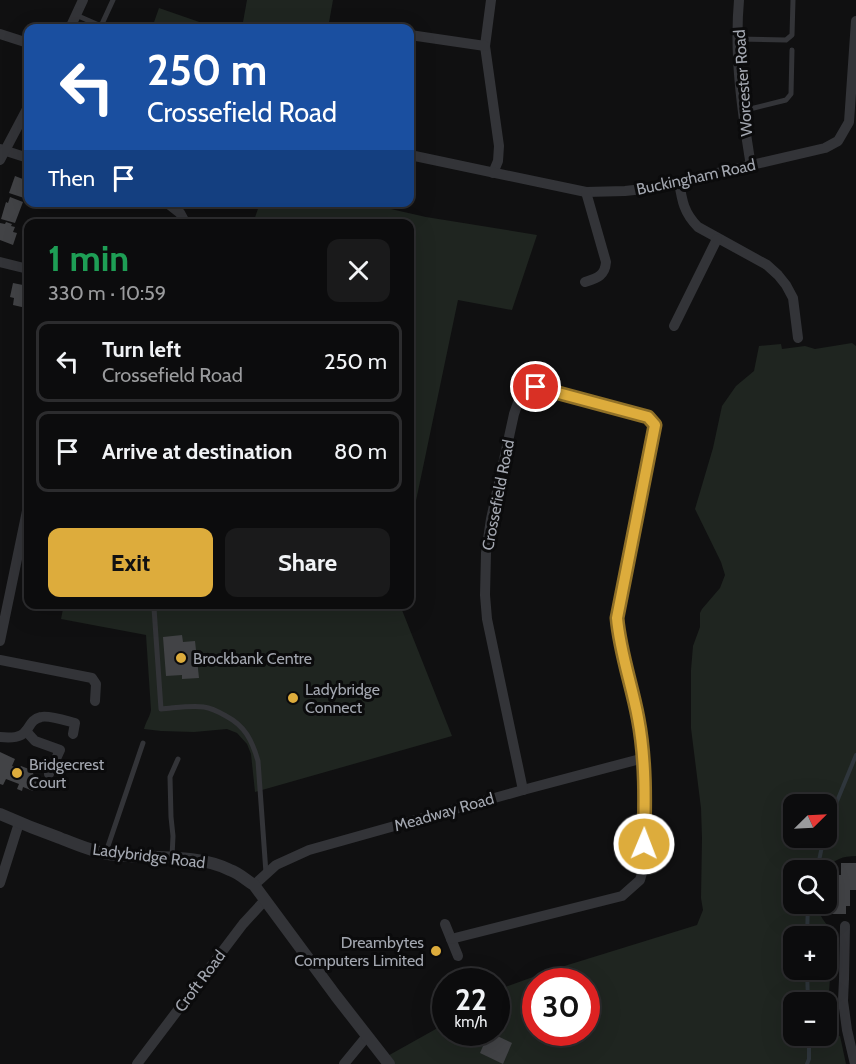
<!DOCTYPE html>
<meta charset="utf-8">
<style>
body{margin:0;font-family:Cabin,sans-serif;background:#1a1a1b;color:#f1f3f6;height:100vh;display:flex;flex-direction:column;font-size:22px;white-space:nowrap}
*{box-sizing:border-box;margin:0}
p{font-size:20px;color:#9a9b9d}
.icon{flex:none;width:33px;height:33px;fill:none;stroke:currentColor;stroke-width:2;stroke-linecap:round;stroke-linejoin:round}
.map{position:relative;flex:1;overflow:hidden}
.details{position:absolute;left:24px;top:219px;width:390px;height:390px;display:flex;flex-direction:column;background:#0c0c0d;border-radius:12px;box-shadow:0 6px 24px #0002,0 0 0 2px #2c2c2e}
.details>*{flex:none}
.hud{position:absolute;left:24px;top:24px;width:390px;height:183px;border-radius:12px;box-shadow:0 6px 24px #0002,0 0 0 2px #2c2c2e;background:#1a4fa0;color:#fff;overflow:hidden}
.needle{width:39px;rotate:66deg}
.buttons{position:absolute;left:783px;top:794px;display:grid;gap:12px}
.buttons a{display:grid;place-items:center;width:54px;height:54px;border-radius:12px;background:#0c0c0d;box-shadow:0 6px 24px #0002,0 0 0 2px #2c2c2e;font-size:30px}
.speed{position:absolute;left:432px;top:968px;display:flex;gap:12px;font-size:30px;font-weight:700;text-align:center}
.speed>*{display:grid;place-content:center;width:78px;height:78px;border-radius:50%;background:#0c0c0d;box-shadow:0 6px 24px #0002,0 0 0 2px #2c2c2e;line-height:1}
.speed small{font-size:15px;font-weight:400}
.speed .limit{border:9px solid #d22;background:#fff;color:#111}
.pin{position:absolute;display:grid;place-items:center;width:51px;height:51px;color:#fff;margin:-26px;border:3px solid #fff;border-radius:50%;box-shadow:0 2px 6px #0007}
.me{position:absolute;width:66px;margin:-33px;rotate:1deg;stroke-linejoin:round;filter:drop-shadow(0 0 4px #0008)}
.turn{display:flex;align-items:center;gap:21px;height:126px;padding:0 24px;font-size:27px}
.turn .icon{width:78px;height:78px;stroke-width:2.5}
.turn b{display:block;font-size:42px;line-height:51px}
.then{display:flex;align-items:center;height:57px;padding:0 24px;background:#0003;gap:12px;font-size:22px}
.round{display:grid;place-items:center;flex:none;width:63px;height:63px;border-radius:12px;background:#1a1a1b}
.summary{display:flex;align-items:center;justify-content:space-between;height:102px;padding:0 24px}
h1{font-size:36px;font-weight:700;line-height:45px;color:#1e9e55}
.button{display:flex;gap:12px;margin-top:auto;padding:12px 24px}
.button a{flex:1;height:69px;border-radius:12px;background:#ddac3c;color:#111;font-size:24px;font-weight:700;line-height:69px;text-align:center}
.button a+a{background:#1a1a1b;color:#f1f3f6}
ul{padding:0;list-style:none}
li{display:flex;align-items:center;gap:18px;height:81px;margin:0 12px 9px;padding:0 12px;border:3px solid #2c2c2e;border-radius:12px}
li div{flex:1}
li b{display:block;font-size:22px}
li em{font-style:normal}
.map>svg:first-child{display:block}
.green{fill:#1f2520;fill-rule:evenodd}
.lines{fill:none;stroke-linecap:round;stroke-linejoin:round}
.stream{stroke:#2f363c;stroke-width:4}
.building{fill:#424346}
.service{stroke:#333438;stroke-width:5}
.minor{stroke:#333438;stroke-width:10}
.tertiary{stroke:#333438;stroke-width:12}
.route-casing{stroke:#907027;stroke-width:15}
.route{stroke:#ddac3c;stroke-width:10}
.poi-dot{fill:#ddac3c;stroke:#0b0b0c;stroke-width:2}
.labels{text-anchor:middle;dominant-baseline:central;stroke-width:6;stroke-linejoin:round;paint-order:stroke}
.street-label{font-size:16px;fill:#a3a7b0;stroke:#0b0b0c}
.poi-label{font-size:16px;fill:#a3a7b0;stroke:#0b0b0c;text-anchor:start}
</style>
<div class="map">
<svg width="856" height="1064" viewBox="0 0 856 1064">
<rect width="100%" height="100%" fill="#101011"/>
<!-- green -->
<g class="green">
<path d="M247 0H333L328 28H261L243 22Z"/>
<path d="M159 8 205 24 204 28H152Z"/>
<path d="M360 202 426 217 537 235 512 310 458 300 412 520 410 527V224L253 223 260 203Z"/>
<path d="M852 343 856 346V856C843 856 834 859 826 870H794V903H815C820 915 824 925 836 931L831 965 829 992 831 1037 840 1036 846 1064H389L384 1058 443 1025 439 1011 445 1009 446 1032H496L497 990 558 968 697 925 703 910 701 898 702 838 701 808 691 728V670L693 646 700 627V613L702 609 720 588 725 575 721 562 695 509 713 448 722 406 736 386 754 371 759 346 781 344 782 349 805 346 815 349ZM794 804H826V837H794ZM794 936H826V969H794ZM536 981H586V1032H536ZM794 1002H826V1035H794Z"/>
<path d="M64 604 400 605 452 736 255 792 251 754 247 744 237 733 227 729 194 732 161 731 144 729C146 721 150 717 151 710L146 635 61 619Z"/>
</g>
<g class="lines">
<!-- stream -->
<g class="stream">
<path d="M826 828 856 755"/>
<path d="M817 870 824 837"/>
<path d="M807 936 808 903"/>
<path d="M807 969 808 1002"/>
<path d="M807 1064 809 1059V1035"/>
</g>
</g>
<!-- building -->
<g class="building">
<path d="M15 176 28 181 24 198 9 193Z"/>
<path d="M10 197 23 202 15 223 1 219 6 202 8 203Z"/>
<path d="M6 222 12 224 11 226 15 227 13 232 17 233 13 245 0 240V223L5 224Z"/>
<path d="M13 283 28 286V296L26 308 13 305 14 298 10 297Z"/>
<path d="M182 635 183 642 195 641 199 678 182 679V675L166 676 163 637Z"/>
<path d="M0 752 15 759 12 766 19 769 21 766 34 771 33 774 39 777 33 791 23 787 22 791 17 789 19 784 6 779 3 785 0 784Z"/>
<path d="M841 863H856V890H850V906H846V914H826V889H829V875H841Z"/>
<path d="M489 1032 512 1043 503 1064 480 1053Z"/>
</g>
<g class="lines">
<!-- service -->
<g class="service">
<path d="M76 15 101 26 113 0"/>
<path d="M738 39 786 40 792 35 793 0"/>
<path d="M742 111 786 100 791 94 792 50"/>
<path d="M154 608 161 709C175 708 191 705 204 707 212 708 219 712 226 716 245 726 252 740 258 761L266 873"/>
<path d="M106 852 143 743"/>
<path d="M172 857 173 836 171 817 170 777 178 759"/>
</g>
<!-- minor -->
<g class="minor">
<path d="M491 0 485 46 499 146 498 161 493 173"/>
<path d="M739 0C734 55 742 111 751 166"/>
<path d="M70 28 83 0"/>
<path d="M0 34 28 43"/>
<path d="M410 35 485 46"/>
<path d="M0 149 28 158"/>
<path d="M410 155 586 192 625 191 652 188 825 148 838 141 849 122 856 21"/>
<path d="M0 160 28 107"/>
<path d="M679 182C682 201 684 213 698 227L767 265 778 275 786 285 793 298 798 338"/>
<path d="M166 202 180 213 186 224"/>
<path d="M0 262 28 269"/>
<path d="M585 282C597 278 605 276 606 262L586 192"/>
<path d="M674 326 717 239"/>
<path d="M0 641 28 506"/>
<path d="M0 660 92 678 96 684 95 701"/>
<path d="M26 731 35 741 60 750 49 774"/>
<path d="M0 737C35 741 23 721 41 717 49 715 67 721 75 723L73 734"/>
<path d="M0 883 19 823"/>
<path d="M254 885 276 865 309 850 523 790 644 758"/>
<path d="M445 924 458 956"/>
<path d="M845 926 844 979 843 1001 847 1030 855 1064"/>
<path d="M451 939 622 896 640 880 644 866C645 817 648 767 638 718 631 684 619 653 617 618L655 425 648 417 530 386 521 394 514 414 491 519 486 553 485 595 487 619 523 790"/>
<path d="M137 1064 243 924 265 900"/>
<path d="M344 1064 367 1036"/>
</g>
<!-- tertiary -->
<path class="tertiary" d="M0 814C20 823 40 831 60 838 75 844 91 851 108 854 148 860 193 852 230 870 239 873 246 880 254 885L336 996 389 1064"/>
</g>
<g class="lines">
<defs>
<path id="route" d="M536 387 648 417 655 425 617 618C620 653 632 685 638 718 646 760 645 802 644 844"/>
</defs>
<!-- route casing -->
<use href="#route" class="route-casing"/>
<!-- route -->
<use href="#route" class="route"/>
</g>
<!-- markers -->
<g class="poi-dot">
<circle cx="181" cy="658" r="6"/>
<circle cx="293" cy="698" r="6"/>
<circle cx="17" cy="773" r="6"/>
<circle cx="436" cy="951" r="6"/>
</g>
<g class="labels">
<!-- street labels -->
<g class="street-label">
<text transform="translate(743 83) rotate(-94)">Worcester Road</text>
<text transform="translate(696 177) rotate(-12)">Buckingham Road</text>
<text transform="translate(498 495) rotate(-79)">Crossefield Road</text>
<text transform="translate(444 812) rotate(-16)">Meadway Road</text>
<text transform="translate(149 856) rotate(7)">Ladybridge Road</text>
<text transform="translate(200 981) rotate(-53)">Croft Road</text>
</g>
<!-- poi labels -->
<g class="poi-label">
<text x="193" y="658">Brockbank Centre</text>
<text x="305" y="689">Ladybridge<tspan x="305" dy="18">Connect</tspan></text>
<text x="29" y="764">Bridgecrest<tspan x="29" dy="18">Court</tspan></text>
<text x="424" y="942" text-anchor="end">Dreambytes<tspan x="424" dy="18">Computers Limited</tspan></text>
</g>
</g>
</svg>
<div class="buttons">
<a><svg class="needle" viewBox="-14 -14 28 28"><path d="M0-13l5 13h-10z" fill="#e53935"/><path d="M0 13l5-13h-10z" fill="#9a9b9d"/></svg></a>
<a><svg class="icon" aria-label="search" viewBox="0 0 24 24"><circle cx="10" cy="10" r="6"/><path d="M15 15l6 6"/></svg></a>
<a>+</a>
<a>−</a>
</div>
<div class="speed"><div>22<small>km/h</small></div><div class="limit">30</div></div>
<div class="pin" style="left:536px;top:387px;background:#d93025"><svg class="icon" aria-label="arrive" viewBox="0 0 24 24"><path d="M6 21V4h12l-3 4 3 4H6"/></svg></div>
<svg class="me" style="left:644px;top:844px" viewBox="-20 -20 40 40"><circle r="17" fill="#ddac3c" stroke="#fff" stroke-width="3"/><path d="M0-11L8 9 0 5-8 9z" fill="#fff"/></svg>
<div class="hud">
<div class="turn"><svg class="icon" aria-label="left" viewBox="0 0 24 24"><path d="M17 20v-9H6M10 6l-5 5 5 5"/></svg><div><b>250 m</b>Crossefield Road</div></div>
<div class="then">Then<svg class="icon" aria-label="arrive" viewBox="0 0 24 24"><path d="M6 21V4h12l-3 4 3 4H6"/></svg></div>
</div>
<section class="details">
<div class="summary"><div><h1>1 min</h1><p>330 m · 10:59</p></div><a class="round"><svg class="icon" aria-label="close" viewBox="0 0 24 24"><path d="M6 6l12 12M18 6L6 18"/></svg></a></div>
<ul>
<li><svg class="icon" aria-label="left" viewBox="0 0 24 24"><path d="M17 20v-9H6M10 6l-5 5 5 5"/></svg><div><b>Turn left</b><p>Crossefield Road</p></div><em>250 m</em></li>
<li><svg class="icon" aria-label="arrive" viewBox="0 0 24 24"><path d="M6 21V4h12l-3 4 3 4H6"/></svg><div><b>Arrive at destination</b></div><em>80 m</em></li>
</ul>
<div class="button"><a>Exit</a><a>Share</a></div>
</section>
</div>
